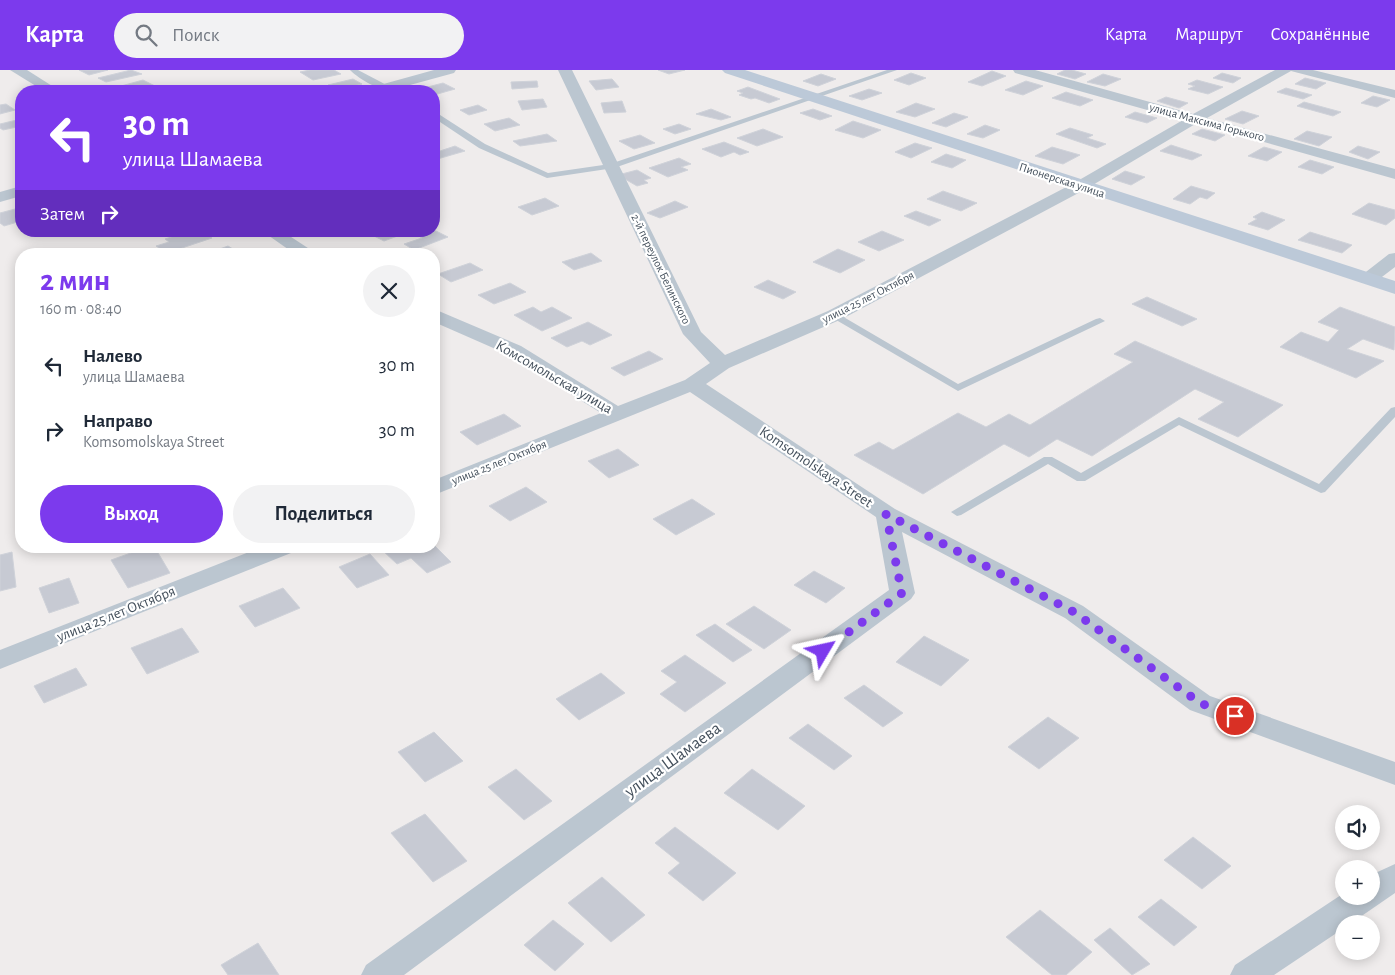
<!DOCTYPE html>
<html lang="ru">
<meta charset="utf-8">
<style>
body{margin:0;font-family:"Alegreya Sans",sans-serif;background:#f2f2f3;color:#1f2937;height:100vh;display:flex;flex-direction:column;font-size:19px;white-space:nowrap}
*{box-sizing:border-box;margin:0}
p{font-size:16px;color:#747a83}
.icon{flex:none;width:28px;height:28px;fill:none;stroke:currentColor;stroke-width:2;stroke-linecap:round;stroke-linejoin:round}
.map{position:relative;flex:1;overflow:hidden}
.sheet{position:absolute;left:15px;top:178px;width:425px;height:305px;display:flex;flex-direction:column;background:#fff;border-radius:20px;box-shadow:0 2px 12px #0003}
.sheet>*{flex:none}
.guide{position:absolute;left:15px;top:15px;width:425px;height:152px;border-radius:20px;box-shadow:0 2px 12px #0003;background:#7c3aed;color:#fff;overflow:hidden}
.tools{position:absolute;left:1335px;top:735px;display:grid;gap:10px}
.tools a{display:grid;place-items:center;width:45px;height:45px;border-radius:50%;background:#fff;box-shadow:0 2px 12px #0003;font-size:25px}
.pin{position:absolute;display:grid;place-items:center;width:42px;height:42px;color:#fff;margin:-21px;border:2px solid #fff;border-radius:50%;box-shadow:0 1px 5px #0007}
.me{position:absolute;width:55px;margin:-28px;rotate:54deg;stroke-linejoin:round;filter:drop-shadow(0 0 4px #0008)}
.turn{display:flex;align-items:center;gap:18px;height:105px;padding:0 25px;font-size:22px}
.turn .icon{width:65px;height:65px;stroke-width:2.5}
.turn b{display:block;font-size:35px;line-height:42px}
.then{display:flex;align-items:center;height:48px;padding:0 25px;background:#0003;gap:10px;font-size:19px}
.round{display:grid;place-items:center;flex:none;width:52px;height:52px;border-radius:26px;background:#f2f2f3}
.overview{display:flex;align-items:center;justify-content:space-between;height:85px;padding:0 25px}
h1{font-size:30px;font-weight:700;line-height:38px;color:#7c3aed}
.action{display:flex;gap:10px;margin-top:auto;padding:10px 25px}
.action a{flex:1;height:58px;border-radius:30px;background:#7c3aed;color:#fff;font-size:20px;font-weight:700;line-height:58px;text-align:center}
.action a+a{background:#f2f2f3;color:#1f2937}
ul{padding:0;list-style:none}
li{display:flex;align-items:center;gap:15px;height:65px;padding:0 25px}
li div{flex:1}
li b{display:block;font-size:19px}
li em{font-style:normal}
header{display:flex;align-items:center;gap:30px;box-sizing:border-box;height:70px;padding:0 25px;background:#7c3aed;color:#fff}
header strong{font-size:24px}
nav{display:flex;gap:28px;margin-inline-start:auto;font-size:18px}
.search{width:350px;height:45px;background:#f2f2f3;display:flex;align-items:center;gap:12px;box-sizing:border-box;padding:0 18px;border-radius:28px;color:#747a83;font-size:19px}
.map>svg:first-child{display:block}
.building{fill:#c7cad3;stroke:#cfd2d9}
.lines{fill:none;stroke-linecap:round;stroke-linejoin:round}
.lane{fill:#bbc6d0;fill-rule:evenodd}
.street{fill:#bbc6d0;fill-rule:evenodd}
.secondary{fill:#bcc9d8;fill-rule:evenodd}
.route{stroke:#7c3aed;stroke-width:9;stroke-dasharray:0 16.2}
.labels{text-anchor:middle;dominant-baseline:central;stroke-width:4.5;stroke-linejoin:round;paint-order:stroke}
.far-street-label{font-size:12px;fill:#434f5b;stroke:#fff}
.street-label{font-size:15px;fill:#434f5b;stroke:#fff}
.near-street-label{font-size:18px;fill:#434f5b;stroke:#fff}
</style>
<header>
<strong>Карта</strong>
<div class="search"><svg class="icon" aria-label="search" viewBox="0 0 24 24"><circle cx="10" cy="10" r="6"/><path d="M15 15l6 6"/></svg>Поиск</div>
<nav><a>Карта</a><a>Маршрут</a><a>Сохранённые</a></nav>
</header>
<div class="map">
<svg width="1395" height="905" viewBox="0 0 1395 905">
<rect width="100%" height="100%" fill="#efecec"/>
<!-- building -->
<g class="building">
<path d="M79 0H108L89 5Z"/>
<path d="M131 0 142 4 106 12 98 8Z"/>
<path d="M310 0H334L341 4 313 10 300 2Z"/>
<path d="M658 0H685L669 4Z"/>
<path d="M1065 0H1072L1086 4 1075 9 1057 4Z"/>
<path d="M992 1 1006 6 982 16 968 12Z"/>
<path d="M911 3 926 8 909 15 894 10Z"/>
<path d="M1222 3 1241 8 1233 13 1213 8Z"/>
<path d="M821 4 836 9 818 16 803 11Z"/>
<path d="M1103 4 1121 9 1105 16 1087 12Z"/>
<path d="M1305 8 1326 13 1316 19 1295 14Z"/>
<path d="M353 9 362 14 337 20 328 15Z"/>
<path d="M612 9 619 17 596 20 589 11Z"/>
<path d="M143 10 155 16 135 21H120L114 18Z"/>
<path d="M1197 10 1223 17 1208 24 1188 19 1195 16 1188 14Z"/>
<path d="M537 11 538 17 512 19 511 12Z"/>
<path d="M1026 11 1043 16 1023 25 1005 20Z"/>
<path d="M443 13 455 19 434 25V21L420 19Z"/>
<path d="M748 17 780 29 769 33 755 28 751 29 739 25 743 23 737 21Z"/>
<path d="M1286 18 1312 25 1303 29 1277 22Z"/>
<path d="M869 19 882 23 862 30 849 26Z"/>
<path d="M1066 22 1093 30 1080 36 1052 28Z"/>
<path d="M1373 26 1390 30 1377 37 1361 33Z"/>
<path d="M1166 27 1188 33 1179 38 1157 31Z"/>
<path d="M543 29 547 37 522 40 518 31Z"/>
<path d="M622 31 626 42 604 43 601 33Z"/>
<path d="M1304 32 1341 42 1333 46 1297 36Z"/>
<path d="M916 33 935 39 915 47 896 42Z"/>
<path d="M6 34 15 40 0 44V35Z"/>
<path d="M478 35 487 40 469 45 460 40Z"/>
<path d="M711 39 731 47 721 50 696 44Z"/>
<path d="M813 39 832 46 820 50 800 43Z"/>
<path d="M1242 41 1259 46 1243 54 1225 49Z"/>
<path d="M1135 42 1157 48 1147 53 1125 47Z"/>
<path d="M954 43 968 47 946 57 932 53Z"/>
<path d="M509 48 520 55 495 61 484 54Z"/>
<path d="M21 49V56L3 60 0 58V54Z"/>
<path d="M853 51 881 60 863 68 835 60Z"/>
<path d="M679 54 691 59 675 64 663 59Z"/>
<path d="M985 55 1000 60 983 68 967 64Z"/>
<path d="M1070 58 1093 65 1087 68 1106 74 1097 78 1056 64Z"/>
<path d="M763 59 783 67 757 76 737 68Z"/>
<path d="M1202 59 1225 65 1215 71 1192 64Z"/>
<path d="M1307 61 1332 67 1319 76 1294 69Z"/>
<path d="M547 64 557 71 520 76 513 71Z"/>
<path d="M640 65 655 73 634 79 619 71Z"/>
<path d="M724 72 749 82 740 85 734 82 721 87 702 79Z"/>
<path d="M915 73 932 78 911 88 895 82Z"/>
<path d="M1171 75 1202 85 1192 90 1160 81Z"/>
<path d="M455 76 465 81 434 90V83Z"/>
<path d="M1358 76 1380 82 1368 89 1349 82Z"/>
<path d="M1052 77 1080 85 1063 94 1035 86Z"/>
<path d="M1264 77 1282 82 1267 91 1248 86Z"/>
<path d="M946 84 966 90 952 98 931 92Z"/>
<path d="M679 88 691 94 681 97 688 100 668 107 649 98Z"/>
<path d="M1310 90 1334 97 1322 104 1298 97Z"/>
<path d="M637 100 651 108 644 110 648 113 637 116 618 105Z"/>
<path d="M1125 101 1145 107 1131 115 1112 109Z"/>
<path d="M1191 116 1215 123 1207 129 1200 127 1190 134 1173 129Z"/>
<path d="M943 121 977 133 961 141 927 129Z"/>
<path d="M545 128 559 136 532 145 518 137Z"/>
<path d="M675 131 688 137 660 148 647 143Z"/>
<path d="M1369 133 1395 140V148L1386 155 1352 144Z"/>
<path d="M15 139 21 145V151L4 156 0 153V143Z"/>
<path d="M916 141 941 150 929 156 904 146Z"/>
<path d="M1262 142 1285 150 1268 160 1248 154 1257 149 1253 147Z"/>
<path d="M434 160 448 167 414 180 404 174 422 168 414 163Z"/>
<path d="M190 161H202L212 168 167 183 156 176 169 172 165 169Z"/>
<path d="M372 161H411L384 171 368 163Z"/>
<path d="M882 161 904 170 879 181 858 172Z"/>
<path d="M1310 162 1352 175 1342 183 1298 170Z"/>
<path d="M228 176 241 184H206Z"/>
<path d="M838 179 865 190 840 203 813 192Z"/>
<path d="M591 183 602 191 574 200 562 192Z"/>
<path d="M470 193 483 200 451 212 438 204Z"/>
<path d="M768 210 796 222 783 229 754 217Z"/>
<path d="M510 213 526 222 494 234 478 225Z"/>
<path d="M1147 227 1197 249 1182 256 1132 234Z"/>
<path d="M533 237 541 242 552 237 572 248 542 261 514 245Z"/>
<path d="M1340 237 1395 257 1394 280 1363 269 1347 279 1384 291 1356 308 1280 277 1301 262 1328 272 1339 260 1318 252Z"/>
<path d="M588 252 612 265 590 275 582 271 567 277 551 268Z"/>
<path d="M1135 271 1283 335 1238 367 1198 349 1224 332 1195 319 1092 386 1057 369 1029 387 1004 374 923 424 854 385 879 372 893 380 958 343 986 357 1009 344 1030 355 1133 292 1114 284Z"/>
<path d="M649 281 663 289 624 306 611 298Z"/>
<path d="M504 344 521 356 477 375 460 362Z"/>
<path d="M618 379 639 395 609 408 588 391Z"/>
<path d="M526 417 547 432 510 451 489 436Z"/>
<path d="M692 429 715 444 676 465 653 449Z"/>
<path d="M434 475 451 492 427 503 411 488 397 494 381 479 388 476Z"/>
<path d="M140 476H154L170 503 128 518 111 490 142 479Z"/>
<path d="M12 482 16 517 0 521V485Z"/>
<path d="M370 484 389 505 357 518 339 497Z"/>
<path d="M814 501 845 518 826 533 794 515Z"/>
<path d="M69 508 79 533 49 543 39 518Z"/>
<path d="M283 518 300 538 255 557 239 536Z"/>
<path d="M754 536 791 560 764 579 726 554Z"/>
<path d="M715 554 752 580 733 592 696 565Z"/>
<path d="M182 558 199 582 147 604 131 578Z"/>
<path d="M924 566 969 590 941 616 896 592Z"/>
<path d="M685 585 726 613 685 642 660 624 677 612 661 601Z"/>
<path d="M76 598 87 615 44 633 34 616Z"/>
<path d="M601 603 625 623 579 650 556 629Z"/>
<path d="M864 615 903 643 883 657 844 628Z"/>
<path d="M1048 647 1079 668 1039 699 1008 677Z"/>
<path d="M808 654 852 686 834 700 789 668Z"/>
<path d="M434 662 463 691 425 712 398 682Z"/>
<path d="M516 699 552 731 524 750 488 717Z"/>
<path d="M752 699 805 736 778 760 724 723Z"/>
<path d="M425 744 467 791 433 812 391 763Z"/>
<path d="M675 757 736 803 703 831 668 803 680 793 655 773Z"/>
<path d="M1193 767 1231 796 1202 819 1164 790Z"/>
<path d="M602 807 645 845 611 872 568 833Z"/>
<path d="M1161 829 1197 857 1174 876 1138 847Z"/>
<path d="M1040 840 1092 882 1066 905H1052L1006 867Z"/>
<path d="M553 850 584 874 555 901 524 875Z"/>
<path d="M1110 858 1150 894 1132 905 1094 870Z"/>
<path d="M258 873 279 905H228L221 895Z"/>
</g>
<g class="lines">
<!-- lane -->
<g class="lane">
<path d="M350 0H358L398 21C382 22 361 11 350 0Z"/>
<path d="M887 0H897L614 98 547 108 479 78 434 48V43H437L485 74 548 103 610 94Z"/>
<path d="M835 242 958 314 1096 249 1100 248 1105 251 958 321 831 247 830 245Z"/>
<path d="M1395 337V347L1325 422 1321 423 1179 355 1085 411H1077L1048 394 961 445 957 446 951 442 1044 387H1052L1081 403 1179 347 1319 414 1391 338Z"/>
</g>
<!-- street -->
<g class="street">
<path d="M10 0H27L60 21H44Z"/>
<path d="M434 0H456L454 3 388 21H367L369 18Z"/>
<path d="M558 0H572L701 262 725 285 828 241 1074 113 1183 50 1015 3 1013 0H1035L1193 44 1275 0H1313L1395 20V28L1291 1 1207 48 1395 99V109L1197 53 1086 119 842 249 729 298 706 314 895 439 1083 536 1210 626 1395 692V715L1190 640 1065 548 902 462 915 523 911 529 404 905H361L366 895 889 520 876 447 690 322 434 425V410L601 343 507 284 434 252V239L521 276 618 336 685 310 710 293 683 264Z"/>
<path d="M21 116V126L0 132V122Z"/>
<path d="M262 161H282L317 184H295Z"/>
<path d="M1395 183V197L1374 213H1362L1359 209 1362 205 1389 184Z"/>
<path d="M264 476H299L296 481 0 599V580Z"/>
<path d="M1395 794V823L1350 854H1344V858L1274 905H1230L1235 895 1344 823V826H1371V805Z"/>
</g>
<!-- secondary -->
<path class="secondary" d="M722 0H745L1395 211V224L725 3Z"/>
</g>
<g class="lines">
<!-- route -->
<path class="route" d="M823 581 902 523 886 444 1074 542 1200 633 1235 646"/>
</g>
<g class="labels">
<!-- far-street labels -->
<g class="far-street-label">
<text transform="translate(1207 52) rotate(15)">улица Максима Горького</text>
<text transform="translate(1062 110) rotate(18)">Пионерская улица</text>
<text transform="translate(661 199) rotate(64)">2-й переулок Белинского</text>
<text transform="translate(868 227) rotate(-27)">улица 25 лет Октября</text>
<text transform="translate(499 392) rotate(-22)">улица 25 лет Октября</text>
</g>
<!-- street labels -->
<g class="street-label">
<text transform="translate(554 307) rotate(30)">Комсомольская улица</text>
<text transform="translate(816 397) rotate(34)">Komsomolskaya Street</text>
<text transform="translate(116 544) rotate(-22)">улица 25 лет Октября</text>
</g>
<!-- near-street labels -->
<g class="near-street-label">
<text transform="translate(673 690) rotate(-36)">улица Шамаева</text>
</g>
</g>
</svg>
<div class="tools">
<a><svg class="icon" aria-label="sound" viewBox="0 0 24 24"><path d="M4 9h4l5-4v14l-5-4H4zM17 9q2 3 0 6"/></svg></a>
<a>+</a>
<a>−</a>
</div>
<div class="pin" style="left:1235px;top:646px;background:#d93025"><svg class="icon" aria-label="arrive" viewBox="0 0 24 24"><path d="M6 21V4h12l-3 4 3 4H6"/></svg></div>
<svg class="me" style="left:823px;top:581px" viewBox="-20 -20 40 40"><path d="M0-17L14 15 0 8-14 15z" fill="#7c3aed" stroke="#fff" stroke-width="4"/></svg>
<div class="guide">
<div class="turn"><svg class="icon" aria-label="left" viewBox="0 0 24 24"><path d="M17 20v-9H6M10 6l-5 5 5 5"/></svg><div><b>30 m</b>улица Шамаева</div></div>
<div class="then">Затем<svg class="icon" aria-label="right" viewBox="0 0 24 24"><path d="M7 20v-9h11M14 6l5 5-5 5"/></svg></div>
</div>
<section class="sheet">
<div class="overview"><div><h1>2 мин</h1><p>160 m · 08:40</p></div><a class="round"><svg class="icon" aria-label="close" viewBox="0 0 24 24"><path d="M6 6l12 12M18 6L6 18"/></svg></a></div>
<ul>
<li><svg class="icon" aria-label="left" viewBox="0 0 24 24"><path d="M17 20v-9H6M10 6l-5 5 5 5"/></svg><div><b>Налево</b><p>улица Шамаева</p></div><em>30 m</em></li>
<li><svg class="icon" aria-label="right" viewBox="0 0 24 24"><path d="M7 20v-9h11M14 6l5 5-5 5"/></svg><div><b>Направо</b><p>Komsomolskaya Street</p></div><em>30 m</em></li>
</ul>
<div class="action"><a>Выход</a><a>Поделиться</a></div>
</section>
</div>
